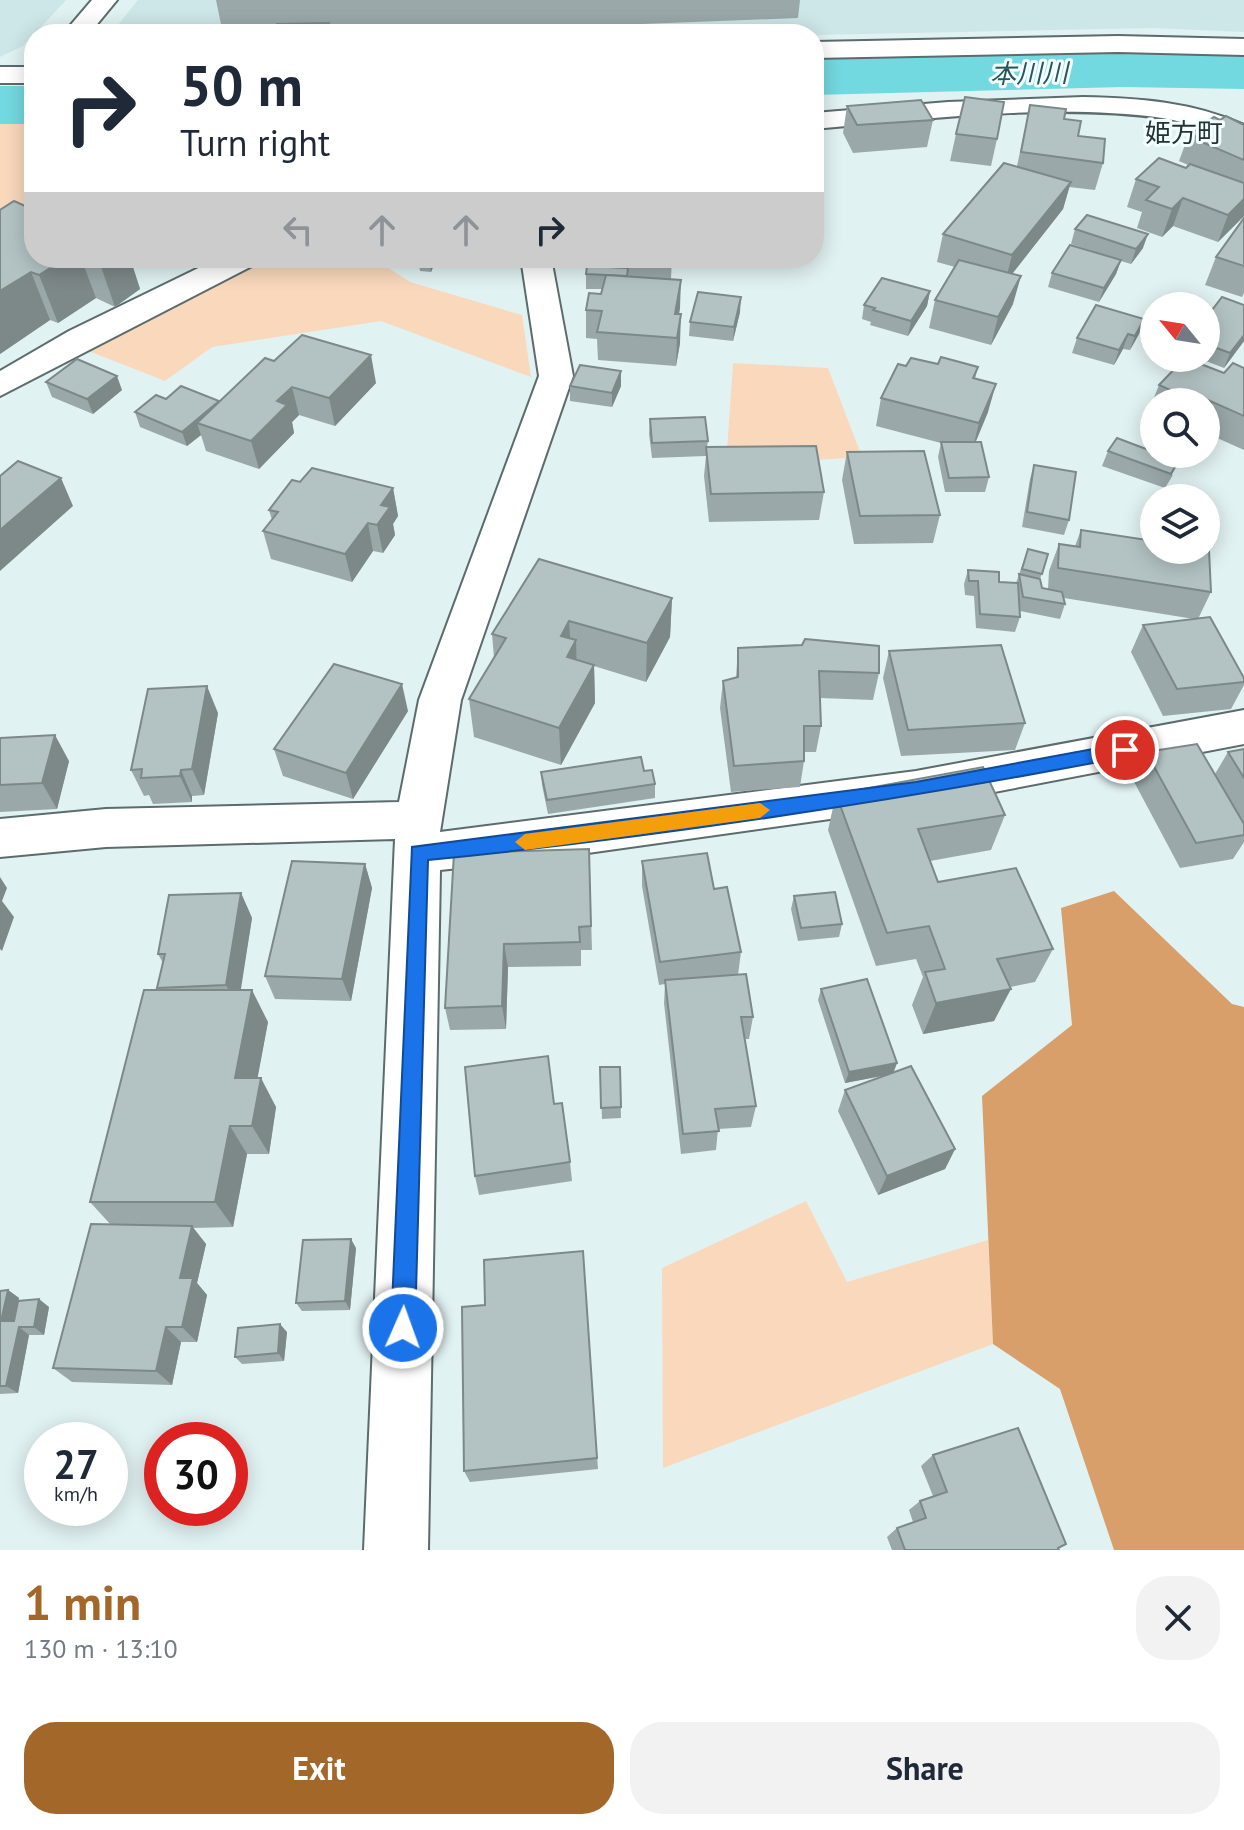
<!DOCTYPE html>
<meta charset="utf-8">
<style>
body{margin:0;font-family:"PT Sans","Noto Sans JP",sans-serif;background:#f2f2f3;color:#1f2937;height:100vh;display:flex;flex-direction:column;font-size:30px;white-space:nowrap}
*{box-sizing:border-box;margin:0}
p{font-size:26px;color:#747a83}
.icon{flex:none;width:44px;height:44px;fill:none;stroke:currentColor;stroke-width:2;stroke-linecap:round;stroke-linejoin:round}
.map{position:relative;height:1550px;overflow:hidden}
.side{display:flex;flex-direction:column;background:#fff;flex:1}
.side>*{flex:none}
.top-card{position:absolute;left:24px;top:24px;width:800px;height:244px;border-radius:32px;box-shadow:0 4px 20px #0003;background:#fff;color:#1f2937;overflow:hidden}
.needle{width:52px;rotate:300deg}
.fabs{position:absolute;left:1140px;top:292px;display:grid;gap:16px}
.fabs a{display:grid;place-items:center;width:80px;height:80px;border-radius:50%;background:#fff;box-shadow:0 4px 20px #0003;font-size:40px}
.speed{position:absolute;left:24px;top:1422px;display:flex;gap:16px;font-size:40px;font-weight:700;text-align:center}
.speed>*{display:grid;place-content:center;width:104px;height:104px;border-radius:50%;background:#fff;box-shadow:0 4px 20px #0003;line-height:1}
.speed small{font-size:20px;font-weight:400}
.speed .limit{border:12px solid #d22;background:#fff;color:#111}
.pin{position:absolute;display:grid;place-items:center;width:68px;height:68px;color:#fff;margin:-34px;border:4px solid #fff;border-radius:50%;box-shadow:0 2px 8px #0007}
.me{position:absolute;width:88px;margin:-44px;rotate:2deg;stroke-linejoin:round;filter:drop-shadow(0 0 6px #0008)}
.turn{display:flex;align-items:center;gap:28px;height:168px;padding:0 24px;font-size:36px}
.turn .icon{width:104px;height:104px;stroke-width:2.5}
.turn b{display:block;font-size:56px;line-height:68px}
.lanes{display:flex;align-items:center;height:76px;padding:0 24px;background:#0003;justify-content:center;gap:40px;direction:ltr}
.lanes .off{opacity:.35}
.round{display:grid;place-items:center;flex:none;width:84px;height:84px;border-radius:32px;background:#f2f2f3}
.headline{display:flex;align-items:center;justify-content:space-between;height:136px;padding:0 24px}
h1{font-size:48px;font-weight:700;line-height:60px;color:#a3672a}
.action{display:flex;gap:16px;margin-top:auto;padding:16px 24px}
.action a{flex:1;height:92px;border-radius:32px;background:#a3672a;color:#fff;font-size:32px;font-weight:700;line-height:92px;text-align:center}
.action a+a{background:#f2f2f3;color:#1f2937}
.map>svg:first-child{display:block}
.built{fill:#cde6e8}
.green{fill:#f9d8bc}
.forest{fill:#d89f6b}
.lines{fill:none;stroke-linecap:round;stroke-linejoin:round}
.river{fill:#73d9e0;fill-rule:evenodd}
.minor-casing{stroke:#5c6b6c;stroke-width:4}
.minor{fill:#fff;fill-rule:evenodd}
.wall{fill:#9aa8a9}
.shaded-wall{fill:#7d8889}
.building{fill:#b3c3c4;stroke:#7d8889;stroke-width:2}
.route{fill:#1a73e8;stroke:#114b97;stroke-width:2}
.slow{fill:#f59e0b}
.labels{text-anchor:middle;dominant-baseline:central;stroke-width:6;stroke-linejoin:round;paint-order:stroke}
.far-water-label{font-size:26px;font-style:italic;fill:#275558;stroke:#f3fefe}
.far-quarter-label{font-size:26px;fill:#243233;stroke:#f3fefe}
</style>
<div class="map">
<svg width="1244" height="1550" viewBox="0 0 1244 1550">
<rect width="100%" height="100%" fill="#e1f2f3"/>
<!-- built -->
<g class="built">
<path d="M0 0H66L23 46 0 57Z"/>
<path d="M138 0H1244V32L1152 28 814 35 129 34 117 26Z"/>
</g>
<!-- green -->
<g class="green">
<path d="M0 123 34 124V211H0Z"/>
<path d="M269 258H373L410 282 522 315 531 377 381 321 212 347 165 381 81 348Z"/>
<path d="M733 363 828 368 862 457 726 466Z"/>
<path d="M806 1201 847 1282 988 1240 993 1344 663 1468 662 1268Z"/>
</g>
<!-- forest -->
<path class="forest" d="M1114 891 1232 1004 1244 1007V1550H1114L1060 1389 993 1344 982 1096 1072 1025 1061 908Z"/>
<g class="lines">
<!-- river -->
<g class="river">
<path d="M1123 49 1244 51V89L1123 87 814 95V57Z"/>
<rect x="0" y="86" width="34" height="38"/>
</g>
<defs>
<g id="minor">
<path d="M92 0H117L89 34H63Z"/>
<path d="M1118 36 1244 39V55L1118 52 814 58V42Z"/>
<rect x="0" y="67" width="34" height="16"/>
<path d="M1083 97C1139 98 1193 102 1244 125V143C1216 136 1192 122 1162 118 1054 103 923 119 814 129V113L948 102Z"/>
<path d="M219 258H258L254 265 0 396V371L69 331Z"/>
<path d="M521 258H551L573 376 461 700 440 832 916 771 1244 710V744L916 807 545 859 440 870 428 1550H364L395 839 106 847 0 857V819L106 809 399 802 419 700 539 376Z"/>
</g>
</defs>
<!-- minor casing -->
<use href="#minor" class="minor-casing"/>
<!-- minor -->
<use href="#minor" class="minor"/>
</g>
<!-- wall -->
<g class="wall">
<path d="M216 0H800L798 18 382 34H223Z"/>
<path d="M1030 105 1064 119 1103 163 1095 190 1069 187 1063 209 1012 274 1013 304 991 345 929 328 935 300 955 267 937 262 943 234 1017 166Z"/>
<path d="M847 106 933 120 927 147 853 153 843 133Z"/>
<path d="M1220 120 1244 125V216L1218 242 1173 226 1162 237 1137 228 1142 212 1127 207 1136 179 1186 168 1188 165 1179 161 1189 134Z"/>
<path d="M956 134 997 139 991 166 950 161Z"/>
<path d="M1244 218V293L1242 297 1205 285 1216 257Z"/>
<path d="M1075 229 1143 248 1131 264 1121 261 1116 274 1099 302 1048 287 1052 273 1105 255 1071 244Z"/>
<path d="M34 258H130L140 289 115 307 96 298 58 323 50 320 0 354Z"/>
<path d="M407 258H437L431 272 420 271 419 266 408 265Z"/>
<path d="M449 258H482V261L449 262Z"/>
<path d="M594 258H672L671 279H657L680 308 679 314 680 343 676 366 598 360 597 339 586 338V310L601 294 602 289H586V274L615 267V265H594Z"/>
<path d="M930 291 927 306 908 336 870 325 871 322 862 319 864 305Z"/>
<path d="M740 312 733 341 689 336 690 322Z"/>
<path d="M1206 318 1244 341 1224 368 1198 358H1206Z"/>
<path d="M1144 319 1139 334 1130 350 1123 349 1114 365 1072 353 1077 338Z"/>
<path d="M274 361 376 383 335 426 299 415 292 422 294 433 259 469 206 451 201 435 187 446 140 427 135 412 166 399 219 402Z"/>
<path d="M938 364 978 367 975 379 988 412 975 442 989 477 985 492H945L938 457 941 443 876 426 881 398 906 366Z"/>
<path d="M1244 368V450L1206 433V402H1154V416L1148 413 1159 385 1224 373Z"/>
<path d="M621 371V386L612 407 570 401V386Z"/>
<path d="M46 382 122 390 93 414 52 397Z"/>
<path d="M650 419 708 441 707 447 824 492 819 520 709 522 704 476 706 456 652 458 649 434Z"/>
<path d="M1108 451 1173 475 1165 488 1102 466Z"/>
<path d="M847 452 940 515 933 543 854 544 842 480Z"/>
<path d="M1034 465 1069 520 1064 535 1022 527 1030 479Z"/>
<path d="M300 482 393 488 398 516 393 524 395 535 383 553 373 551 352 582 271 559 263 531 272 520 269 510Z"/>
<path d="M1081 530 1211 592 1198 619 1244 678V685L1231 709 1163 716 1131 652 1143 625 1194 619 1064 598 1065 604 1060 619 1020 611V617L1015 632 976 628 974 596 965 595 964 584 968 570 999 582 1016 583 1028 549 1048 554 1040 579 1042 588 1048 589 1049 571 1059 544 1075 546Z"/>
<path d="M672 598 670 637 646 682 594 666 595 703 561 765 474 737 469 699 494 658 492 634Z"/>
<path d="M738 648 879 673 873 700 820 698 821 726 816 752H804V761L800 787 731 792 720 708 723 681 736 678Z"/>
<path d="M889 651 1025 723 1015 750 901 756 883 678Z"/>
<path d="M408 711 353 799 283 776 274 749Z"/>
<path d="M218 713 204 795 192 796V802L153 804 149 795 144 796 131 770Z"/>
<path d="M0 738 69 761 57 809 0 812Z"/>
<path d="M1244 749V842L1233 859 1180 868 1132 778 1146 752 1215 774 1228 752Z"/>
<path d="M644 771 655 784V798L548 814 542 785 541 772Z"/>
<path d="M836 794 1005 815 991 850 930 861 938 882 1053 949 1035 982 1010 987 994 1021 923 1034 912 1005 923 977 916 959 876 966 828 830Z"/>
<path d="M589 849 592 950H581V966L508 967 506 1029 450 1030 445 1008Z"/>
<path d="M642 861 714 889 741 952 738 975 753 1017 749 1039H744L756 1106 751 1127 718 1129 716 1150 681 1154 664 1003 665 984 659 985 642 886Z"/>
<path d="M365 864 372 888 351 1001 275 999 265 976Z"/>
<path d="M241 893 252 918 240 990 268 1022 257 1078 276 1107 269 1154H247L233 1227 193 1228 206 1244 197 1283 207 1295 197 1342H181L172 1385 72 1382 53 1368 111 1225 90 1202 159 990 157 988 163 963 158 954Z"/>
<path d="M794 896 842 924 839 937 798 941 791 909Z"/>
<path d="M821 989 897 1063 893 1072 955 1149 945 1169 878 1195 838 1111 845 1090 885 1075 845 1083 818 1000Z"/>
<path d="M600 1067H620L621 1118 602 1119Z"/>
<path d="M554 1104 570 1162 572 1181 479 1195 475 1176Z"/>
<path d="M356 1248 350 1310 302 1311 296 1303Z"/>
<path d="M583 1251 598 1469 470 1482 464 1471 485 1305Z"/>
<path d="M8 1290 19 1298 18 1302 49 1307 44 1335H29L18 1393 0 1394V1291Z"/>
<path d="M287 1332 284 1361 242 1364 235 1357Z"/>
<path d="M933 1455 1058 1548 1059 1550H892L887 1537 897 1528 913 1522 909 1510 920 1501 933 1496 921 1466Z"/>
</g>
<!-- shaded-wall -->
<g class="shaded-wall">
<path d="M1071 182 1063 209 1005 283 1012 255Z"/>
<path d="M1183 198 1173 226 1162 237 1172 209Z"/>
<path d="M1244 199V216L1218 242 1228 215Z"/>
<path d="M1148 234 1143 248 1131 264 1136 249Z"/>
<path d="M64 258H81L96 298 58 323 39 275Z"/>
<path d="M98 258H130L140 289 115 307Z"/>
<path d="M429 258H437L431 272Z"/>
<path d="M1121 260 1116 274 1099 302 1104 288Z"/>
<path d="M31 272 50 320 0 354V291Z"/>
<path d="M1021 276 1013 304 991 345 998 317Z"/>
<path d="M681 280 680 308 674 338 675 314Z"/>
<path d="M930 291 927 306 908 336 911 321Z"/>
<path d="M741 297 740 312 733 341 734 327Z"/>
<path d="M681 314 680 343 676 366 677 338Z"/>
<path d="M1144 319 1139 334 1130 350 1135 336Z"/>
<path d="M1128 334 1123 349 1114 365 1119 350Z"/>
<path d="M1244 335V341L1224 368 1230 353Z"/>
<path d="M371 355 376 383 335 426 329 398Z"/>
<path d="M621 371V386L612 407V393Z"/>
<path d="M117 376 122 390 93 414 87 399Z"/>
<path d="M996 384 988 412 972 451 979 423Z"/>
<path d="M292 387 299 415 292 422 294 433 259 469 251 441 277 401Z"/>
<path d="M219 401 197 423 201 435 187 446 182 432Z"/>
<path d="M61 478 73 506 0 571V530Z"/>
<path d="M393 488 398 516 393 524 395 535 383 553 377 525 381 505Z"/>
<path d="M368 523 373 551 352 582 345 554Z"/>
<path d="M672 598 670 637 646 682 647 643Z"/>
<path d="M569 621 571 650 576 640 577 679 569 695 561 636Z"/>
<path d="M594 665 595 703 561 765 559 728Z"/>
<path d="M402 684 408 711 353 799 346 773Z"/>
<path d="M207 686 218 713 204 795 192 769Z"/>
<path d="M55 735 69 761 57 809 42 783Z"/>
<path d="M181 770 192 796V802L180 776Z"/>
<path d="M365 864 372 888 351 1001 342 979Z"/>
<path d="M0 877 7 888 2 901 14 917 2 951 0 949Z"/>
<path d="M241 893 252 918 238 1008 226 985Z"/>
<path d="M504 944 508 967 506 1029 502 1006Z"/>
<path d="M1011 989 994 1021 923 1034 936 1003Z"/>
<path d="M252 990 268 1022 252 1108 235 1078Z"/>
<path d="M897 1063 893 1074 845 1083 849 1072Z"/>
<path d="M261 1078 276 1107 269 1154 252 1126Z"/>
<path d="M230 1126 247 1154 233 1227 215 1202Z"/>
<path d="M955 1149 945 1169 878 1195 887 1176Z"/>
<path d="M192 1226 206 1244 197 1283 207 1295 197 1342 182 1327 180 1278Z"/>
<path d="M351 1239 356 1248 350 1310 345 1301Z"/>
<path d="M8 1290 19 1298 12 1329 1 1321Z"/>
<path d="M39 1299 49 1307 44 1335 34 1327Z"/>
<path d="M280 1324 287 1332 284 1361 278 1353Z"/>
<path d="M19 1327 29 1335 18 1393 6 1386Z"/>
<path d="M166 1327 181 1342 172 1385 156 1371Z"/>
</g>
<!-- building -->
<g class="building">
<path d="M329 23 328 34H276L277 24Z"/>
<path d="M965 97 1004 102 997 139 956 134Z"/>
<path d="M921 100 933 120 857 125 847 106Z"/>
<path d="M1030 105 1066 109 1064 119 1081 121 1078 136 1105 139 1103 163 1021 152Z"/>
<path d="M1226 116 1244 125V160L1197 140 1200 138 1189 134 1214 117 1220 120Z"/>
<path d="M1159 158 1186 168 1190 164 1244 183V199L1228 215 1183 198 1172 209 1146 200 1159 187 1136 179Z"/>
<path d="M1004 163 1071 182 1012 255 943 234Z"/>
<path d="M14 201 34 210V258H66L39 275 31 272 0 291V210Z"/>
<path d="M1087 215 1148 234 1136 249 1075 229Z"/>
<path d="M1244 218V266L1216 257Z"/>
<path d="M1070 245 1121 260 1104 288 1052 273Z"/>
<path d="M959 260 1021 276 998 317 935 300Z"/>
<path d="M587 266 628 268 627 276 586 274Z"/>
<path d="M606 275 681 280 675 314H681L677 338 597 332 602 311 586 310 589 293 601 294Z"/>
<path d="M882 278 930 291 911 321 873 310 875 308 864 305Z"/>
<path d="M698 292 741 297 734 327 690 322Z"/>
<path d="M1222 297 1244 305V335L1230 353 1206 344V318Z"/>
<path d="M1096 305 1144 319 1135 336 1128 334 1119 350 1077 338Z"/>
<path d="M302 335 371 355 329 398 292 387 277 401 287 405 251 441 197 423 265 358 274 361Z"/>
<path d="M941 357 978 367 973 378 996 384 979 423 881 398 898 364 906 366 911 358 938 364Z"/>
<path d="M1185 358 1224 373 1233 363 1244 368V416L1208 400 1206 403V402H1197L1159 385Z"/>
<path d="M77 359 117 376 87 399 46 382Z"/>
<path d="M580 365 621 371 612 393 570 386Z"/>
<path d="M181 386 219 401 182 432 135 412 156 395 166 399Z"/>
<path d="M705 417 708 441 652 443 650 419Z"/>
<path d="M1117 438 1154 452V454H1161L1179 460 1171 474 1108 451Z"/>
<path d="M941 442H981L989 477 949 478Z"/>
<path d="M816 446 824 492 711 494 706 447Z"/>
<path d="M924 451 940 515 860 516 847 452Z"/>
<path d="M18 461 61 478 0 530V476Z"/>
<path d="M1034 465 1076 472 1069 520 1027 512Z"/>
<path d="M312 468 393 488 381 505 390 507 377 525 368 523 345 554 263 531 278 512 269 510 292 480 300 482Z"/>
<path d="M1081 530 1154 541V550H1209L1211 592 1058 568 1059 544 1080 547Z"/>
<path d="M1028 549 1048 554 1042 574 1022 569Z"/>
<path d="M539 559 672 598 647 643 569 621 561 636 576 640 567 657 594 665 559 728 469 699 506 638 492 634Z"/>
<path d="M968 570 999 572V582L1018 583 1020 617 980 614 978 581H969Z"/>
<path d="M1019 574 1040 579 1042 588 1062 592 1065 604 1023 597Z"/>
<path d="M1210 617 1244 678V682L1177 689 1143 625Z"/>
<path d="M805 639 879 646V673L819 671 821 726H804V761L734 766 723 681 738 677V648L802 645Z"/>
<path d="M1001 645 1025 723 908 730 889 651Z"/>
<path d="M334 664 402 684 346 773 274 749Z"/>
<path d="M207 686 192 769 181 770 180 776 141 778 142 769 131 770 148 689Z"/>
<path d="M55 735 42 783 0 785V738Z"/>
<path d="M1197 744 1244 824V835L1196 843 1146 752Z"/>
<path d="M1244 749V778L1228 752Z"/>
<path d="M641 757 644 771 652 770 655 784 547 800 541 772Z"/>
<path d="M983 767 1005 815 918 829 938 882 1016 868 1053 949 997 959 1011 989 936 1003 925 972 945 969 929 926 887 933 836 794Z"/>
<path d="M589 849 591 926 579 927 580 942 504 944 502 1006 445 1008 454 853Z"/>
<path d="M707 853 714 889 727 887 741 952 660 962 642 861Z"/>
<path d="M292 861 365 864 342 979 265 976Z"/>
<path d="M835 892 842 924 801 928 794 896Z"/>
<path d="M241 893 226 985 157 988 165 954H158L169 895Z"/>
<path d="M746 974 753 1017H741L756 1106 715 1109 719 1131 683 1134 665 980Z"/>
<path d="M867 979 897 1063 849 1072 821 989Z"/>
<path d="M144 990H252L235 1078H261L252 1126H230L215 1202H90Z"/>
<path d="M548 1056 554 1104 562 1103 570 1162 475 1176 465 1067Z"/>
<path d="M911 1066 955 1149 887 1176 845 1090Z"/>
<path d="M600 1067H620L621 1107 601 1108Z"/>
<path d="M91 1224 192 1226 180 1278H193L182 1327H166L156 1371 53 1368Z"/>
<path d="M351 1239 345 1301 296 1303 303 1240Z"/>
<path d="M583 1251 597 1458 464 1471 462 1307 485 1305 484 1260Z"/>
<path d="M8 1290 1 1321H14L18 1301 39 1299 34 1327H19L6 1386H0V1291Z"/>
<path d="M280 1324 278 1353 235 1357 238 1328Z"/>
<path d="M1018 1428 1066 1544 1058 1548 1059 1550H905L897 1528 926 1518 920 1501 947 1492 933 1455Z"/>
</g>
<!-- route -->
<path class="route" d="M1125 743 1134 750 1125 757C894 801 662 837 428 860L415 1328 411 1337 403 1340 395 1337 391 1328 412 847 916 782Z"/>
<!-- slow -->
<path class="slow" d="M760 803 770 810 760 818 525 850 515 842 525 834Z"/>
<g class="labels">
<!-- far-water labels -->
<g class="far-water-label">
<text transform="translate(1029 73) rotate(-1)">本川川</text>
</g>
<!-- far-quarter labels -->
<g class="far-quarter-label">
<text x="1184" y="132">姫方町</text>
</g>
</g>
</svg>
<div class="fabs">
<a><svg class="needle" viewBox="-14 -14 28 28"><path d="M0-13l5 13h-10z" fill="#e53935"/><path d="M0 13l5-13h-10z" fill="#747a83"/></svg></a>
<a><svg class="icon" aria-label="search" viewBox="0 0 24 24"><circle cx="10" cy="10" r="6"/><path d="M15 15l6 6"/></svg></a>
<a><svg class="icon" aria-label="layers" viewBox="0 0 24 24"><path d="M12 4l9 5-9 5-9-5zM3 14l9 5 9-5"/></svg></a>
</div>
<div class="speed"><div>27<small>km/h</small></div><div class="limit">30</div></div>
<div class="pin" style="left:1125px;top:750px;background:#d93025"><svg class="icon" aria-label="arrive" viewBox="0 0 24 24"><path d="M6 21V4h12l-3 4 3 4H6"/></svg></div>
<svg class="me" style="left:403px;top:1328px" viewBox="-20 -20 40 40"><circle r="17" fill="#1a73e8" stroke="#fff" stroke-width="3"/><path d="M0-11L8 9 0 5-8 9z" fill="#fff"/></svg>
<div class="top-card">
<div class="turn"><svg class="icon" aria-label="right" viewBox="0 0 24 24"><path d="M7 20v-9h11M14 6l5 5-5 5"/></svg><div><b>50 m</b>Turn right</div></div>
<div class="lanes"><svg class="icon off" aria-label="left" viewBox="0 0 24 24"><path d="M17 20v-9H6M10 6l-5 5 5 5"/></svg><svg class="icon off" aria-label="ahead" viewBox="0 0 24 24"><path d="M12 20V5M6 11l6-6 6 6"/></svg><svg class="icon off" aria-label="ahead" viewBox="0 0 24 24"><path d="M12 20V5M6 11l6-6 6 6"/></svg><svg class="icon" aria-label="right" viewBox="0 0 24 24"><path d="M7 20v-9h11M14 6l5 5-5 5"/></svg></div>
</div>
</div>
<section class="side">
<div class="headline"><div><h1>1 min</h1><p>130 m · 13:10</p></div><a class="round"><svg class="icon" aria-label="close" viewBox="0 0 24 24"><path d="M6 6l12 12M18 6L6 18"/></svg></a></div>
<div class="action"><a>Exit</a><a>Share</a></div>
</section>
